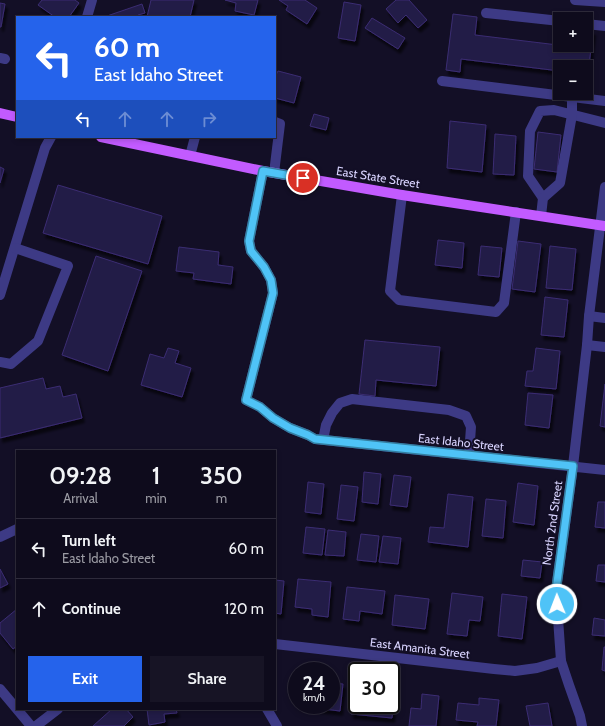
<!DOCTYPE html>
<meta charset="utf-8">
<style>
body{margin:0;font-family:Cabin,sans-serif;background:#171425;color:#f1f3f6;height:100vh;display:flex;flex-direction:column;font-size:15px;white-space:nowrap}
*{box-sizing:border-box;margin:0}
p{font-size:13px;color:#9b9ba3}
.icon{flex:none;width:22px;height:22px;fill:none;stroke:currentColor;stroke-width:2;stroke-linecap:round;stroke-linejoin:round}
.map{position:relative;flex:1;overflow:hidden}
.side{position:absolute;left:16px;top:450px;width:260px;height:260px;display:flex;flex-direction:column;background:#0e0b1c;border-radius:0px;box-shadow:0 2px 6px #0003,0 0 0 1px #2e2b3b}
.side>*{flex:none}
.guide{position:absolute;left:16px;top:16px;width:260px;height:122px;border-radius:0px;box-shadow:0 2px 6px #0003,0 0 0 1px #2e2b3b;background:#2563eb;color:#fff;overflow:hidden}
.buttons{position:absolute;left:553px;top:12px;display:grid;gap:8px}
.buttons a{display:grid;place-items:center;width:40px;height:40px;border-radius:0px;background:#0e0b1c;box-shadow:0 2px 6px #0003,0 0 0 1px #2e2b3b;font-size:20px}
.speed{position:absolute;left:288px;top:662px;display:flex;gap:8px;font-size:20px;font-weight:700;text-align:center}
.speed>*{display:grid;place-content:center;width:52px;height:52px;border-radius:50%;background:#0e0b1c;box-shadow:0 2px 6px #0003,0 0 0 1px #2e2b3b;line-height:1}
.speed small{font-size:10px;font-weight:400}
.speed .limit{border:2px solid #111;border-radius:6px;background:#fff;color:#111}
.pin{position:absolute;display:grid;place-items:center;width:34px;height:34px;color:#fff;margin:-17px;border:2px solid #fff;border-radius:50%;box-shadow:0 1px 4px #0007}
.me{position:absolute;width:44px;margin:-22px;rotate:359deg;stroke-linejoin:round;filter:drop-shadow(0 0 3px #0008)}
.turn{display:flex;align-items:center;gap:14px;height:84px;padding:0 12px;font-size:18px}
.turn .icon{width:52px;height:52px;stroke-width:2.5}
.turn b{display:block;font-size:28px;line-height:34px}
.lanes{display:flex;align-items:center;height:38px;padding:0 12px;background:#0003;justify-content:center;gap:20px;direction:ltr}
.lanes .off{opacity:.35}
.eta{display:flex;justify-content:space-evenly;align-items:center;height:68px;text-align:center}
.eta b{font-size:24px;font-weight:600;line-height:28px}
.cta{display:flex;gap:8px;margin-top:auto;padding:8px 12px}
.cta a{flex:1;height:46px;border-radius:0px;background:#2563eb;color:#fff;font-size:16px;font-weight:600;line-height:46px;text-align:center}
.cta a+a{background:#171425;color:#f1f3f6}
ul{padding:0;list-style:none}
li{display:flex;align-items:center;gap:12px;height:60px;padding:0 12px;border-top:1px solid #2e2b3b}
li div{flex:1}
li b{display:block;font-size:15px}
li em{font-style:normal}
.map>svg:first-child{display:block}
.building{fill:#241b47;stroke:#3b2d73;filter:url(#shadow)}
.lines{fill:none;stroke-linecap:round;stroke-linejoin:round}
.minor{stroke:#3d3a85;stroke-width:10}
.major{stroke:#c25bff;stroke-width:10}
.route-casing{stroke:#337fa1;stroke-width:10}
.route{stroke:#4fc3f7;stroke-width:7}
.labels{text-anchor:middle;dominant-baseline:central;stroke-width:4;stroke-linejoin:round;paint-order:stroke}
.street-label{font-size:12px;fill:#d9d4ff;stroke:#130f26}
</style>
<div class="map">
<svg width="605" height="726" viewBox="0 0 605 726">
<defs>
<filter id="shadow"><feDropShadow dx="2.5" dy="4.5" stdDeviation="1" flood-color="#0009"/></filter>
</defs>
<rect width="100%" height="100%" fill="#130f26"/>
<!-- building -->
<g class="building">
<path d="M42 0H75L79 3 69 17H55L38 5Z"/>
<path d="M151 0H194L190 17H147Z"/>
<path d="M225 0H258L254 15 235 11 236 3Z"/>
<path d="M279 0H305L317 8 307 24 286 10 288 6Z"/>
<path d="M396 0H409L427 20 418 28 406 15 398 23 386 9Z"/>
<path d="M344 2 361 5 355 41 338 38Z"/>
<path d="M0 3 5 4 1 27H0Z"/>
<path d="M142 4 145 13 138 15 139 17H104Z"/>
<path d="M453 14 477 17 475 35 566 46V45H586V30L593 31 588 74H586V67H560V71L461 59 460 72 446 70Z"/>
<path d="M372 18 405 38 398 49 365 28Z"/>
<path d="M278 71 301 77 294 103 275 98V75H276Z"/>
<path d="M314 114 329 118 326 130 310 126Z"/>
<path d="M450 121 486 125 482 172 447 168Z"/>
<path d="M538 132 561 135 557 172 534 169Z"/>
<path d="M495 134 516 136 514 175 493 174Z"/>
<path d="M0 167 4 169 0 183Z"/>
<path d="M58 185 162 216 148 264 43 233Z"/>
<path d="M438 240 464 243 462 268 435 265Z"/>
<path d="M518 241 541 244 535 292 512 289Z"/>
<path d="M481 246 502 248 499 277 478 275Z"/>
<path d="M550 246 576 249 572 290 546 288Z"/>
<path d="M179 247 219 252 218 265 233 267 231 284 193 279 194 273 176 271Z"/>
<path d="M96 256 142 271 108 371 62 355Z"/>
<path d="M545 297 568 300 564 337 541 335Z"/>
<path d="M365 340 440 347 436 386 376 380 375 396 359 394Z"/>
<path d="M168 348 179 351 175 363 191 368 182 397 141 385 150 354 164 358Z"/>
<path d="M536 348 560 351 556 389 525 386 527 371H533Z"/>
<path d="M43 378 46 389 60 386 63 397 76 394 82 418 0 438V388Z"/>
<path d="M605 384V427L600 426Z"/>
<path d="M528 393 553 395 549 428 525 425Z"/>
<path d="M364 472 381 474 378 504 362 502Z"/>
<path d="M394 475 411 477 407 507 390 505Z"/>
<path d="M308 482 324 484 321 514 305 512Z"/>
<path d="M518 483 538 486 534 525 513 522Z"/>
<path d="M341 485 358 487 354 521 337 519Z"/>
<path d="M448 494 473 497 468 547 428 542 430 527 444 528Z"/>
<path d="M486 499 506 501 503 538 482 536Z"/>
<path d="M598 502H605V528L595 527Z"/>
<path d="M306 527 325 529 322 555 303 553Z"/>
<path d="M328 530 346 532 344 556 325 555Z"/>
<path d="M361 534 379 536 376 562 357 560Z"/>
<path d="M383 536 401 538 398 564 379 562Z"/>
<path d="M523 560 542 562 540 578 521 576Z"/>
<path d="M598 565H605V582L596 581Z"/>
<path d="M0 569 8 584 0 588Z"/>
<path d="M298 579 331 582 328 617 312 615V609L295 607Z"/>
<path d="M275 580 284 581 281 614 275 613Z"/>
<path d="M347 587 385 591 382 614 360 611 359 621 343 619Z"/>
<path d="M452 593 483 597 480 621 469 620 467 636 447 634Z"/>
<path d="M502 594 527 597 522 639 498 636Z"/>
<path d="M395 595 429 599 425 629 392 625Z"/>
<path d="M17 609V646L13 649 0 633V623Z"/>
<path d="M594 618 605 620V636L592 635Z"/>
<path d="M604 647H605V671L602 670Z"/>
<path d="M331 683 343 684 340 711 299 706V705H331Z"/>
<path d="M354 685H357V705H391V689H395L392 718 351 714Z"/>
<path d="M422 694 439 696 436 726H409L411 708 421 709Z"/>
<path d="M479 698 499 700 496 726H477L478 722 456 720 458 703 479 705Z"/>
<path d="M548 703 552 726H530L526 706Z"/>
<path d="M112 709H126L133 717 124 726H93Z"/>
<path d="M147 709H176L177 713 164 714 165 722 149 725Z"/>
</g>
<g class="lines">
<!-- minor -->
<g class="minor">
<path d="M575 0 605 2"/>
<path d="M486 13 560 21"/>
<path d="M87 17 92 0"/>
<path d="M586 24 605 26"/>
<path d="M0 58 5 59"/>
<path d="M442 81 605 101"/>
<path d="M190 156 195 137"/>
<path d="M263 171 249 241 251 251 264 267 271 280 273 293 246 400 260 407 273 418 290 428 308 435 315 439 605 470"/>
<path d="M274 173 280 124 275 122"/>
<path d="M402 195 390 291 399 300 496 312 504 303 516 212"/>
<path d="M543 198 528 176 530 131 540 111 554 110 605 123"/>
<path d="M541 216 543 198 560 183 572 115V97"/>
<path d="M0 295 45 148 51 137"/>
<path d="M589 316 605 318"/>
<path d="M587 345 605 347"/>
<path d="M0 362 11 364 38 341 68 266 15 248"/>
<path d="M323 440 326 425 332 413 340 403 352 399 449 410 466 416 471 427 469 455"/>
<path d="M0 537 17 529"/>
<path d="M275 644 494 669 515 671 537 668 561 661"/>
<path d="M0 689 31 726"/>
<path d="M267 709 277 726"/>
<path d="M36 726 58 709"/>
<path d="M582 726 580 716 569 685 561 661 556 590 573 466 587 345 589 316 605 187"/>
</g>
<!-- major -->
<g class="major">
<path d="M0 113 17 117"/>
<path d="M101 137 263 171 402 195 605 226"/>
</g>
</g>
<g class="lines">
<defs>
<path id="route" d="M303 178 263 171 249 241 251 251 264 267 271 280 273 293 246 400 260 407 273 418 290 428 308 435 315 439 573 466 556 590 557 604"/>
</defs>
<!-- route casing -->
<use href="#route" class="route-casing"/>
<!-- route -->
<use href="#route" class="route"/>
</g>
<g class="labels">
<!-- street labels -->
<g class="street-label">
<text transform="translate(378 177) rotate(9)">East State Street</text>
<text transform="translate(461 442) rotate(6)">East Idaho Street</text>
<text transform="translate(552 523) rotate(-82)">North 2nd Street</text>
<text transform="translate(420 648) rotate(7)">East Amanita Street</text>
</g>
</g>
</svg>
<div class="buttons">
<a>+</a>
<a>−</a>
</div>
<div class="speed"><div>24<small>km/h</small></div><div class="limit">30</div></div>
<div class="pin" style="left:303px;top:178px;background:#d93025"><svg class="icon" aria-label="arrive" viewBox="0 0 24 24"><path d="M6 21V4h12l-3 4 3 4H6"/></svg></div>
<svg class="me" style="left:557px;top:604px" viewBox="-20 -20 40 40"><circle r="17" fill="#4fc3f7" stroke="#fff" stroke-width="3"/><path d="M0-11L8 9 0 5-8 9z" fill="#fff"/></svg>
<div class="guide">
<div class="turn"><svg class="icon" aria-label="left" viewBox="0 0 24 24"><path d="M17 20v-9H6M10 6l-5 5 5 5"/></svg><div><b>60 m</b>East Idaho Street</div></div>
<div class="lanes"><svg class="icon" aria-label="left" viewBox="0 0 24 24"><path d="M17 20v-9H6M10 6l-5 5 5 5"/></svg><svg class="icon off" aria-label="ahead" viewBox="0 0 24 24"><path d="M12 20V5M6 11l6-6 6 6"/></svg><svg class="icon off" aria-label="ahead" viewBox="0 0 24 24"><path d="M12 20V5M6 11l6-6 6 6"/></svg><svg class="icon off" aria-label="right" viewBox="0 0 24 24"><path d="M7 20v-9h11M14 6l5 5-5 5"/></svg></div>
</div>
<section class="side">
<div class="eta">
<div><b>09:28</b><p>Arrival</p></div>
<div><b>1</b><p>min</p></div>
<div><b>350</b><p>m</p></div>
</div>
<ul>
<li><svg class="icon" aria-label="left" viewBox="0 0 24 24"><path d="M17 20v-9H6M10 6l-5 5 5 5"/></svg><div><b>Turn left</b><p>East Idaho Street</p></div><em>60 m</em></li>
<li><svg class="icon" aria-label="ahead" viewBox="0 0 24 24"><path d="M12 20V5M6 11l6-6 6 6"/></svg><div><b>Continue</b></div><em>120 m</em></li>
</ul>
<div class="cta"><a>Exit</a><a>Share</a></div>
</section>
</div>
